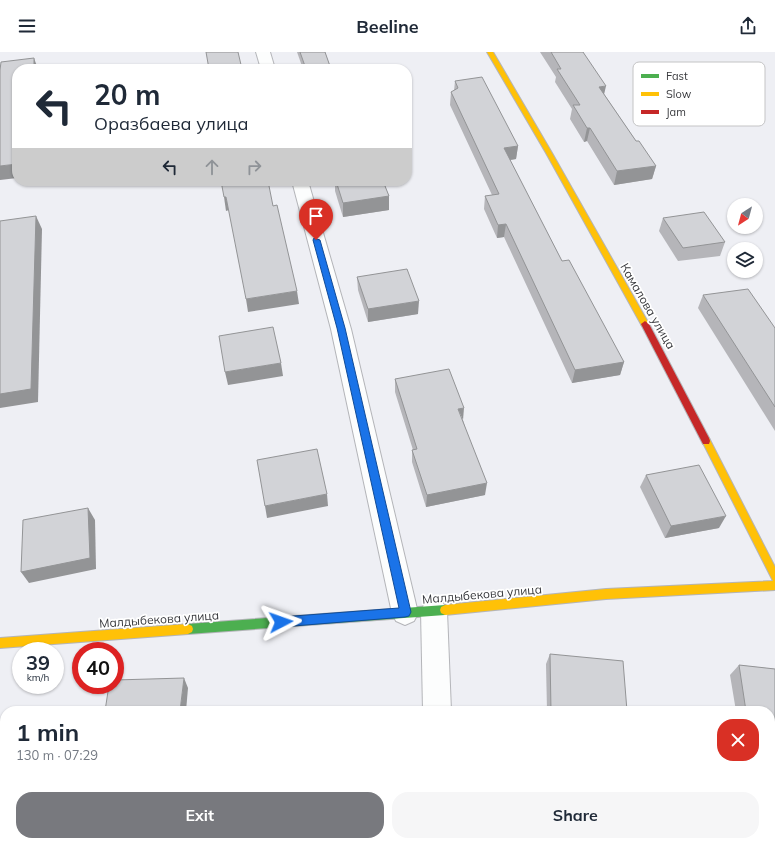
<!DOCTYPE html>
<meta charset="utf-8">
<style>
body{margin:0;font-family:Mulish,sans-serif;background:#f6f6f7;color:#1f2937;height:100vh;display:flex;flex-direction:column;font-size:15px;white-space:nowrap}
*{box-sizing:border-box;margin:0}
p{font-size:13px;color:#747a83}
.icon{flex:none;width:22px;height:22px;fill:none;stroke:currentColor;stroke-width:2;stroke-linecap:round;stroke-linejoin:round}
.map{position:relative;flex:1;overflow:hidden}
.side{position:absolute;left:0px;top:654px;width:775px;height:140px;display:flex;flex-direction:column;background:#fff;border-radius:16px 16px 0 0;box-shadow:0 1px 3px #0004}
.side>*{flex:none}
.guide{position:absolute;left:12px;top:12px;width:400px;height:122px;border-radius:16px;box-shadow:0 1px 3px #0004;background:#fff;color:#1f2937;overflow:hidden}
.needle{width:26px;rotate:216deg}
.tools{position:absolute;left:727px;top:146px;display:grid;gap:8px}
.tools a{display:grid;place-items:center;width:36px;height:36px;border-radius:50%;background:#fff;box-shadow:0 1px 3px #0004;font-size:20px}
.speed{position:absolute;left:12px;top:590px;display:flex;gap:8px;font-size:20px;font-weight:700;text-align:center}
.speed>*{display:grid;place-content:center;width:52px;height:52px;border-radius:50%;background:#fff;box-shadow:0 1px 3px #0004;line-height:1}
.speed small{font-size:10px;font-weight:400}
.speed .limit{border:6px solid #d22;background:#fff;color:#111}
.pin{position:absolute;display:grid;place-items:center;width:34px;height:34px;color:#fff;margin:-41px -17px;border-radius:50% 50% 50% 0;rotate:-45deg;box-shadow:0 0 4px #0007}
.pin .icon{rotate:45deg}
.me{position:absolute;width:44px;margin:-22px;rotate:86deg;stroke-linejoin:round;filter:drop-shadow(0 0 3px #0008)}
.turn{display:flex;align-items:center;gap:14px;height:84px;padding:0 16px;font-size:18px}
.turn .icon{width:52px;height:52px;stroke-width:2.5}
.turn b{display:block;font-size:28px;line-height:34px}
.lanes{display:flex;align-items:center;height:38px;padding:0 16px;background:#0003;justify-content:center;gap:20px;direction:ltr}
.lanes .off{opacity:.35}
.round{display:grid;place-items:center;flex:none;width:42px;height:42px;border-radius:16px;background:#f6f6f7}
.summary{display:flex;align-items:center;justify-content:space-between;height:68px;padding:0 16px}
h1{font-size:24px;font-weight:700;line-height:30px}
.button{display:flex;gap:8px;margin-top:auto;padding:8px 16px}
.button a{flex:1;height:46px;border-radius:16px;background:#78797e;color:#fff;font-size:16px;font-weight:700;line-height:46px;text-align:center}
.button a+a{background:#f6f6f7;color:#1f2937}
header{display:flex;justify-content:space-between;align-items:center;height:52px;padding:0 16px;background:#fff;font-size:18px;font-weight:700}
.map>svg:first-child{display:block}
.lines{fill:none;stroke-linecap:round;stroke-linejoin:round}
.street-casing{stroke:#b4b5b9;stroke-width:2}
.fast-casing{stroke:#b4b5b9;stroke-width:2}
.slow-casing{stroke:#b4b5b9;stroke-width:2}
.jam-casing{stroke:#b4b5b9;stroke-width:2}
.street{fill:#fcfdfd;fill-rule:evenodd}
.fast{fill:#4caf50;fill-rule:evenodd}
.slow{fill:#ffc107;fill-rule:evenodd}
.jam{fill:#c62828;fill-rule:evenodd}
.wall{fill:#b5b5b9}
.shaded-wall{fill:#939496}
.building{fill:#d2d3d7;stroke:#939496}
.route{fill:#1a73e8;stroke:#114b97}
.labels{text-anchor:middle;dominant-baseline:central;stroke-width:3.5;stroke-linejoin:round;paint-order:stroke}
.street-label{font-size:12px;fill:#393a3e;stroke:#fff}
.key{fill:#fff;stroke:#c4c4c5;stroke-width:1}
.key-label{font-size:11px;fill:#393a3e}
</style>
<header><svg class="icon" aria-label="menu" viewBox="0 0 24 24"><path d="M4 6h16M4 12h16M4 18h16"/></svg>Beeline<svg class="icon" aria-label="share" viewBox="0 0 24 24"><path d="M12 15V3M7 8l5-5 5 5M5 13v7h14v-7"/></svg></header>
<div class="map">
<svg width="775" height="794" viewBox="0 0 775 794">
<rect width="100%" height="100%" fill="#eeeff4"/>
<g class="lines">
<defs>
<g id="street">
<path d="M256 0H270L275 17H261Z"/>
<path d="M292 129H308L351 277 418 561 414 569 405 573 396 569 392 561 331 277Z"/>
<path d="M434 547 443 551 447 559 451 659H423L421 559 425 551Z"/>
<rect x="770" y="717" width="5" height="28"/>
</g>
<path id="fast" d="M445 553 449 555 450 558 449 561 445 563 188 582 184 580 183 577 184 574 188 572Z"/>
<g id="slow">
<path d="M487 0H493L552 101 649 272 648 274H642L546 101Z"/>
<path d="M706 385 709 386 775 515V538L606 547 445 563 441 561 440 558 441 555 445 553 606 537 773 529 702 389 703 386Z"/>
<path d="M188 572 192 574 193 577 192 580 188 582 0 596V586Z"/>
</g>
<path id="jam" d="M645 269 649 272 709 386 710 389 709 392H703L641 272Z"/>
</defs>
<!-- street casing -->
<use href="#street" class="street-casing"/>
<!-- fast casing -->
<use href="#fast" class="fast-casing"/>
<!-- slow casing -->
<use href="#slow" class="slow-casing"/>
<!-- jam casing -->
<use href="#jam" class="jam-casing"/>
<!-- street -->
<use href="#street" class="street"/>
<!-- fast -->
<use href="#fast" class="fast"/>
<!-- slow -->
<use href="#slow" class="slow"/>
<!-- jam -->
<use href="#jam" class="jam"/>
</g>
<!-- wall -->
<g class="wall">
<path d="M297 0H325L331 17H303Z"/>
<path d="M540 0H583L604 42 636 89 656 114 652 127 614 133 587 89 584 90 570 67 572 57 555 30 556 25Z"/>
<path d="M455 29 518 94 516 107 510 108 562 209 624 310 620 323 572 331 504 185 497 186 484 157 485 144 492 143 450 53 451 40 454 39Z"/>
<path d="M335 129H383L389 144V158L343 165 335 139Z"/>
<path d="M663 166 725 190 720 204 678 209 659 179Z"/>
<path d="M357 225 418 262 368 270 358 238Z"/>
<path d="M703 243 775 276V379L698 256Z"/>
<path d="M395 327 463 368 485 443 426 455 412 410V398H413L395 340Z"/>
<path d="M646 423 719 476 665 486 640 435Z"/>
<path d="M550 602 627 659H547L546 612Z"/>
<path d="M739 613 775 617V692H770V659H736L730 623Z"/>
<path d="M294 789H376V791L296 794Z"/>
<path d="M527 789H614V794H528Z"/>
<path d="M666 789H723L757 794H665V790Z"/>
</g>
<!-- shaded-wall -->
<g class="shaded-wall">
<path d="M34 6 38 17H34Z"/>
<path d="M606 34 603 47 599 35Z"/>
<path d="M587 76H590L587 89 584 90Z"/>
<path d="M518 94 516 107 502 109 504 96Z"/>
<path d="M17 112V126L0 128V114Z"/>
<path d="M656 114 652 127 614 133 617 119Z"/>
<path d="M389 144V158L343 165V151Z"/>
<path d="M224 145H226L229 158 226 159Z"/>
<path d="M36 164 42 177 38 350 0 356V342Z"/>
<path d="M506 172 504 185 497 186 498 173Z"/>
<path d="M297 239 299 252 248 260 246 247Z"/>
<path d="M419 249 418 262 368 270V257Z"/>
<path d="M624 310 620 323 572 331 575 318Z"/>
<path d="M281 311 283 324 228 333 225 320Z"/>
<path d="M464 356 463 368 458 357Z"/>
<path d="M487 431 485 443 426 455 427 443Z"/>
<path d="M327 442 328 454 267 466 265 454Z"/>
<path d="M88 456 95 468 96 517 29 531 21 520Z"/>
<path d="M726 464 719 476 665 486 671 474Z"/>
<path d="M184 626 188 636 186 659H180Z"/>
</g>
<!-- building -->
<g class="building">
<path d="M206 0H238L242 17H209Z"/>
<path d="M300 0H325L331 17H306Z"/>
<path d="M551 0H583L606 34 599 35 636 89H639L656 114 617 119 590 76H587L573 53H580L557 17H561Z"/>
<path d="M34 6V17H17V112L0 114V18L1 10Z"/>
<path d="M482 25 518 94 504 96 562 209 569 208 624 310 575 318 506 172 498 173 485 144 499 142 451 40 458 36 455 29Z"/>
<path d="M221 129H268L273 154 277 153 297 239 246 247 226 145H224Z"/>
<path d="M336 129H383L389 144 343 151Z"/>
<path d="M704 160 725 190 683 196 663 166Z"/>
<path d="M36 164 31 337 0 342V169Z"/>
<path d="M407 217 419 249 368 257 357 225Z"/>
<path d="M748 237 775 276V355L703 243Z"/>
<path d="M273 275 281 311 225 320 219 284Z"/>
<path d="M449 317 464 356 458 357 487 431 427 443 412 398 417 397 395 327Z"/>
<path d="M317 397 327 442 265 454 257 408Z"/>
<path d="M699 413 726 464 671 474 646 423Z"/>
<path d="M88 456 90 506 21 520 23 468Z"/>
<path d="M550 602 623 609 627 659H551Z"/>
<path d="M739 613 775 617V683L770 682V659H746Z"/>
<path d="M184 626 180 659H105L109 633H115V628Z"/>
<rect x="531" y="789" width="83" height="5"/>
<path d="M673 789H723L756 793 757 794H673Z"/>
</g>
<!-- route -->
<path class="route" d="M314 186 320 188 345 276 411 560 409 564 405 565 281 575 277 573 275 570 277 567 281 565 399 556 337 276 313 188Z"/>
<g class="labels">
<!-- street labels -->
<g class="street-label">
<text transform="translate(648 254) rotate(60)">Камалова улица</text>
<text transform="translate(482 542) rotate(-5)">Малдыбекова улица</text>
<text transform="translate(159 567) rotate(-4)">Малдыбекова улица</text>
</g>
</g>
<!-- legend -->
<rect x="633" y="10" width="132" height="64" rx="6" class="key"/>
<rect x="641" y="22" width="18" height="4" fill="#4caf50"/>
<rect x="641" y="40" width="18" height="4" fill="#ffc107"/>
<rect x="641" y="58" width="18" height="4" fill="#c62828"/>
<g class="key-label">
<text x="666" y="28">Fast</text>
<text x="666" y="46">Slow</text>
<text x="666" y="64">Jam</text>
</g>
</svg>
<div class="tools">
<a><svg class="needle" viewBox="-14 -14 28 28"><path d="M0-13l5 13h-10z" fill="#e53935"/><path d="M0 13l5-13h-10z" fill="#747a83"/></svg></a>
<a><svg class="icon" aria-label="layers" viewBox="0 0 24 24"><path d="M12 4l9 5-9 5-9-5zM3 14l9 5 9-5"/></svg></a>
</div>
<div class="speed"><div>39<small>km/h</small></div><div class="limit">40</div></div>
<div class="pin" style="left:316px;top:188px;background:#d93025"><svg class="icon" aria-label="arrive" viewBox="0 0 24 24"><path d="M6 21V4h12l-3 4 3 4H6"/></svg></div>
<svg class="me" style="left:281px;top:570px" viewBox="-20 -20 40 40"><path d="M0-17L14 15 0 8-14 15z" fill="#1a73e8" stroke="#fff" stroke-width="4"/></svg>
<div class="guide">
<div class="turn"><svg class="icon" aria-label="left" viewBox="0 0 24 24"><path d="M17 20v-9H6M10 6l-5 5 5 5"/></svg><div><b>20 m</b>Оразбаева улица</div></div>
<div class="lanes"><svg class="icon" aria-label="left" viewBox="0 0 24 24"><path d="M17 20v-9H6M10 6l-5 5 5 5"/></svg><svg class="icon off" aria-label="ahead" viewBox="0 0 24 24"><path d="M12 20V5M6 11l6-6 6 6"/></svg><svg class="icon off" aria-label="right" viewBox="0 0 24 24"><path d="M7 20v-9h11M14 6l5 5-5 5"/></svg></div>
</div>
<section class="side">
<div class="summary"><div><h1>1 min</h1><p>130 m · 07:29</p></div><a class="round" style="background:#d93025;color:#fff"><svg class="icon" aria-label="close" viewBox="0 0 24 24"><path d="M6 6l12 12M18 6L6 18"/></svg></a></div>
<div class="button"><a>Exit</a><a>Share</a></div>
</section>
</div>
